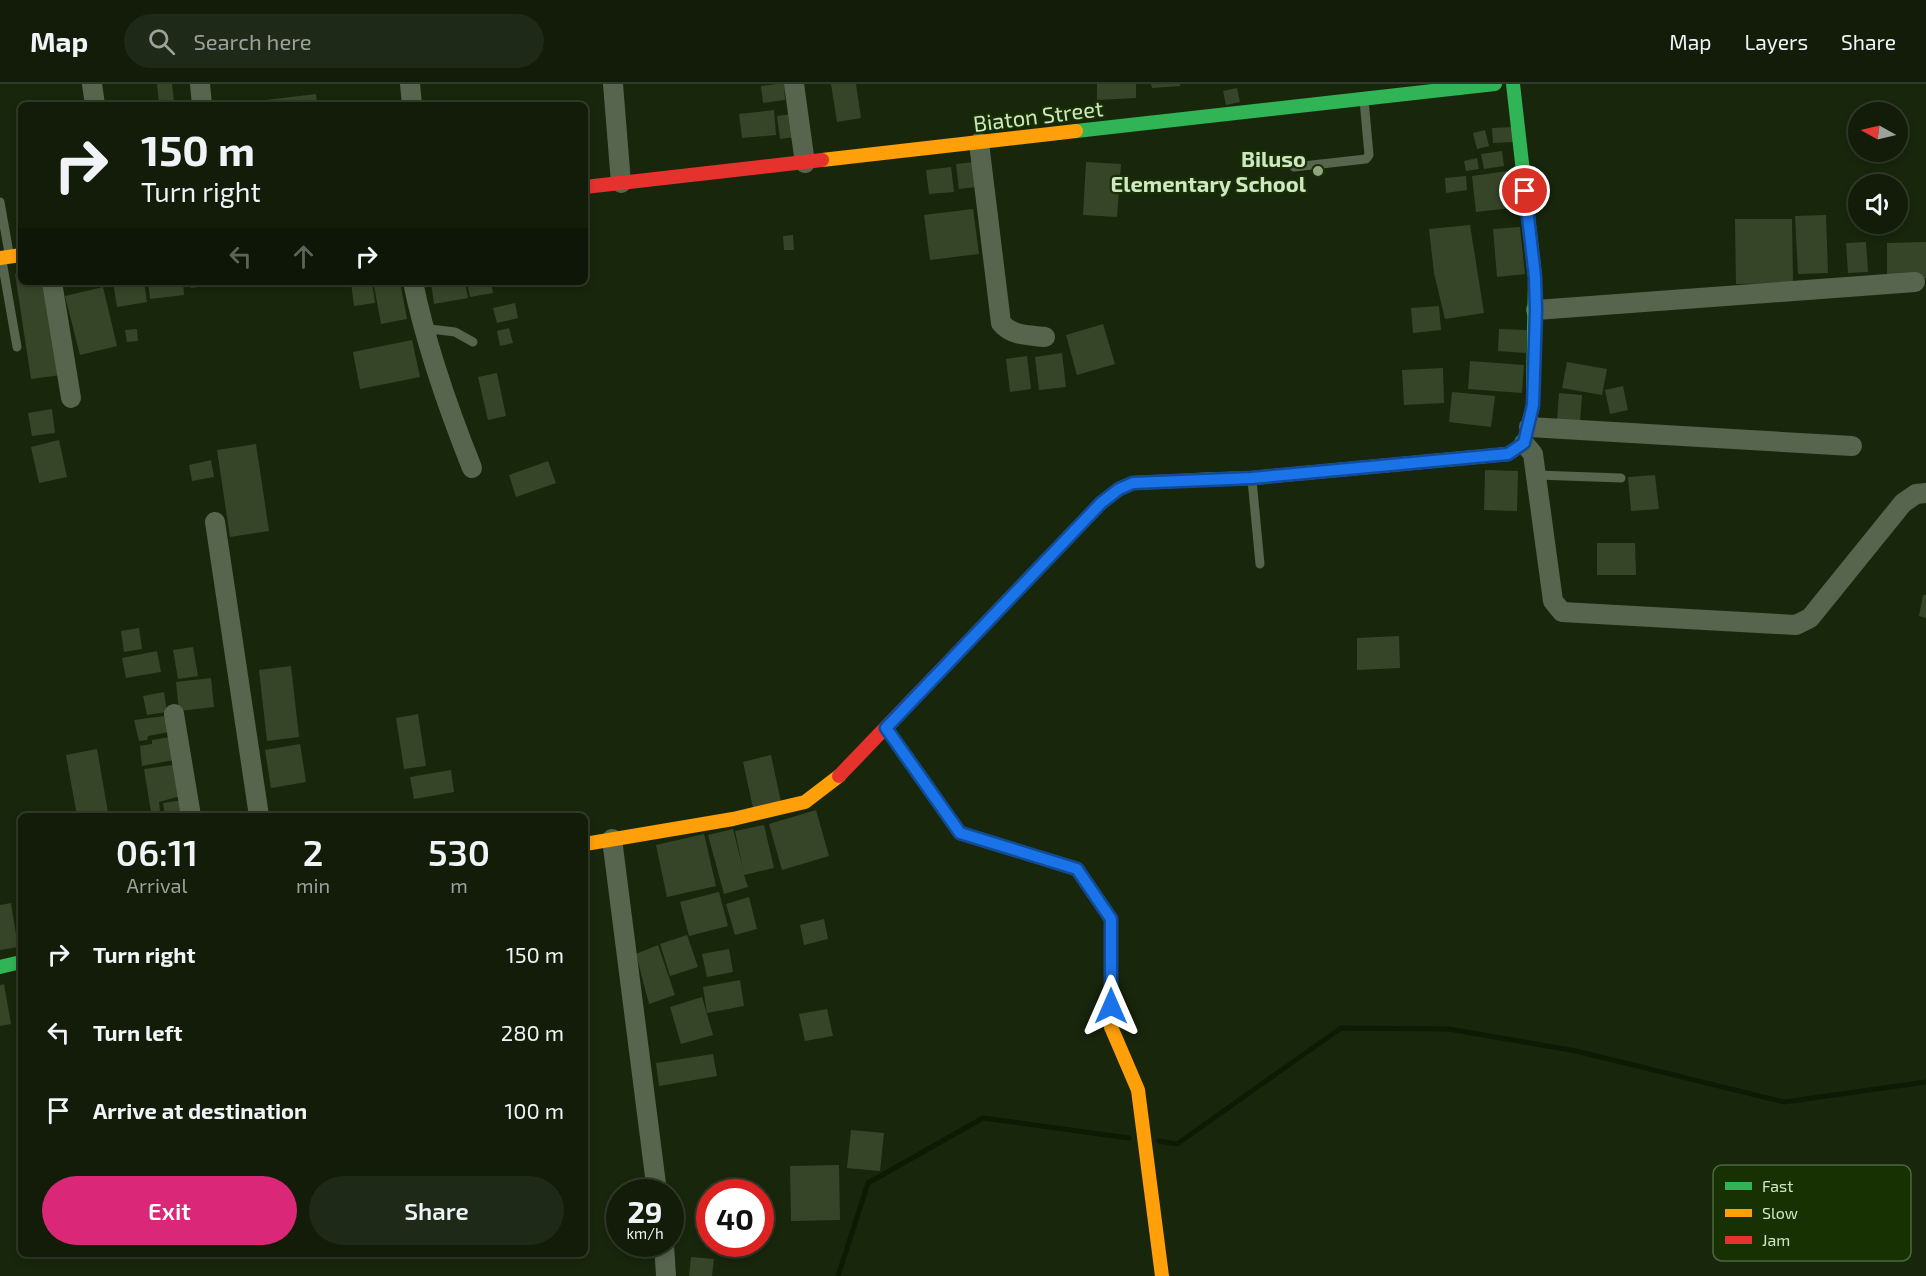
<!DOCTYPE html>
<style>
body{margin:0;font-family:"Exo 2",sans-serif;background:#1f2917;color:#f1f3f6;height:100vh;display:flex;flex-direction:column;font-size:22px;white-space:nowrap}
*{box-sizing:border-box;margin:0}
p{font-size:20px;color:#9ca19c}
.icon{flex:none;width:33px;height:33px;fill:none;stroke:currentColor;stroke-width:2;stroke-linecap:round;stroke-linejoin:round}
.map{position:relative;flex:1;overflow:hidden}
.drawer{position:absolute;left:18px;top:729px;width:570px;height:444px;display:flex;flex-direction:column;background:#121c09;border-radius:9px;box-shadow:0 3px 9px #0003,0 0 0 2px #313a2a}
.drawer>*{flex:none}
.banner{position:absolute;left:18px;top:18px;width:570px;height:183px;border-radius:9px;box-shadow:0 3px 9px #0003,0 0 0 2px #313a2a;background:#121c09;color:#f1f3f6;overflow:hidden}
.needle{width:39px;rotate:278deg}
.tools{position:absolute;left:1848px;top:18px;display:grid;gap:12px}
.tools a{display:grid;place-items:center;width:60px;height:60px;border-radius:50%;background:#121c09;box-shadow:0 3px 9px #0003,0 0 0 2px #313a2a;font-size:30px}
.speed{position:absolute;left:606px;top:1095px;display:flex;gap:12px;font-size:30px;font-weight:700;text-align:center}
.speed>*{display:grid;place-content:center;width:78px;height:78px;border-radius:50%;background:#121c09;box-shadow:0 3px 9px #0003,0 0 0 2px #313a2a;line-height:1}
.speed small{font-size:15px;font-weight:400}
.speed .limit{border:9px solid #d22;background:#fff;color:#111}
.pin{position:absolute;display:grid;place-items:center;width:51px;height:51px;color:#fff;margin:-26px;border:3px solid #fff;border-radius:50%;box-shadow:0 2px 6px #0007}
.me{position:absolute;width:66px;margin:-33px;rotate:0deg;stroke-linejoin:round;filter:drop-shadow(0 0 4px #0008)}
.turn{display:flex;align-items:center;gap:21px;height:126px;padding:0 24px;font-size:27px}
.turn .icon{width:78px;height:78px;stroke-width:2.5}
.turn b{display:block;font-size:42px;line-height:51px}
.lanes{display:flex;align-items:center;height:57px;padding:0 24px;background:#0003;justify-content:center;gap:30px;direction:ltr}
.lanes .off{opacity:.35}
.eta{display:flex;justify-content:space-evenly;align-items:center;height:102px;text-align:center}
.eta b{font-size:36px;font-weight:600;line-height:42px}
.button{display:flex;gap:12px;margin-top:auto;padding:12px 24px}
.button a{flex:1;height:69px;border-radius:36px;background:#db2777;color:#fff;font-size:24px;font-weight:600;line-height:69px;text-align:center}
.button a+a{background:#1f2917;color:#f1f3f6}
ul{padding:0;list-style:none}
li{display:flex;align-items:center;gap:18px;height:78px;padding:0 24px}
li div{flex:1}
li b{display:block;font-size:22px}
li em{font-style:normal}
header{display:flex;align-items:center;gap:36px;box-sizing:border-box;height:84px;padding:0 30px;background:#121c09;border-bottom:2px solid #313a2a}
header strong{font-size:28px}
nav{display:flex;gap:33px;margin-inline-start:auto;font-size:21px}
.search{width:420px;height:54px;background:#1f2917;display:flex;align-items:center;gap:15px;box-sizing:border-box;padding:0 21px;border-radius:33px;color:#9ca19c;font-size:22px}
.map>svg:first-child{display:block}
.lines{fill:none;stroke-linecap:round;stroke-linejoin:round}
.stream{stroke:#0d1b04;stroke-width:5}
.building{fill:#364528}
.lane{stroke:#58654e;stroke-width:9}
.street{stroke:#58654e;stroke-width:20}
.fast{stroke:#30b455;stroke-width:14}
.slow{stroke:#ff9f0a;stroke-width:14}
.jam{stroke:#e5322d;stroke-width:14}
.route-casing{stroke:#114b97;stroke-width:15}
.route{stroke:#1a73e8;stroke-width:10}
.poi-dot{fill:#90a385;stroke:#173102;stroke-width:2}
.labels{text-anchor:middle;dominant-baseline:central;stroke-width:4.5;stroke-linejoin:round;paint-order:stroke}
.street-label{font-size:22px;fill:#d1e6c6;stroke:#173102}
.poi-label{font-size:22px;font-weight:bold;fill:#d1e6c6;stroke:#173102;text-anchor:end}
.key{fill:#173102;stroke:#4f673d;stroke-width:1.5}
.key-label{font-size:16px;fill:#d1e6c6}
</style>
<header>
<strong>Map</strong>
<div class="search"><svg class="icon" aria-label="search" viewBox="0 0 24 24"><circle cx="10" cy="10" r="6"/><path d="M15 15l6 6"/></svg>Search here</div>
<nav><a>Map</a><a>Layers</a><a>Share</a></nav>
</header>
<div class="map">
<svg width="1926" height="1192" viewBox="0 0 1926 1192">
<rect width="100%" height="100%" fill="#18260c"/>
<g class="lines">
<!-- stream -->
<g class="stream">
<path d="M1159 1057 1177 1060 1341 944 1449 945 1576 967 1784 1018 1926 998"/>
<path d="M838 1192 868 1099 983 1034 1129 1054"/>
</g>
</g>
<!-- building -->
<g class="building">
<path d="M157 0H172L174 17 159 20Z"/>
<path d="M777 0H784L785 16 763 19 761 2Z"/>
<path d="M831 0H856L861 34 837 38Z"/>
<path d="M1097 0H1136V14L1097 16Z"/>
<path d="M1151 0H1180V2L1152 4Z"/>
<path d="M1237 4 1240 18 1226 21 1223 7Z"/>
<path d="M316 10 317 21H267L266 16Z"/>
<path d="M774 26 776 51 742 54 739 30Z"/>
<path d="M792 30 795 53 780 55 777 32Z"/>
<path d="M1514 43 1515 58 1493 59 1492 44Z"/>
<path d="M1485 46 1489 62 1477 65 1473 49Z"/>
<path d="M1502 67 1504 82 1484 85 1481 70Z"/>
<path d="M1477 74 1479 85 1466 87 1464 77Z"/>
<path d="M973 78 976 103 959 105 956 80Z"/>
<path d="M1086 78 1121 80 1117 133 1083 131Z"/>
<path d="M951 83 954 108 929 110 926 86Z"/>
<path d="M1515 86 1520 123 1476 128 1472 92Z"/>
<path d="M1466 92 1467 106 1446 109 1445 94Z"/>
<path d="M973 125 979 170 930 176 924 131Z"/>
<path d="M1826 131 1828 189 1798 190 1795 132Z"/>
<path d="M1735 135H1792L1793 199 1736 200Z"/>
<path d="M1470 141 1484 229 1445 235 1434 189 1429 145Z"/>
<path d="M1520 143 1525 190 1497 193 1493 145Z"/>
<path d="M793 151 794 166H784L783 152Z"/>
<path d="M1866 158 1868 188 1848 189 1846 159Z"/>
<path d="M1926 158V194L1887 195V159Z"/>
<path d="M21 189V198H47L61 291 31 295 15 190Z"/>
<path d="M113 198H144L147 218 117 223Z"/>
<path d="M148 198H183L184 211 150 215Z"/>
<path d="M190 198H212L213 201 191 204Z"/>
<path d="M351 198H372L375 219 354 222Z"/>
<path d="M394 198H400L407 235 381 240 374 202Z"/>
<path d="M431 198H465L468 214 434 220Z"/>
<path d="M467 198H491L493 209 470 213Z"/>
<path d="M103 203 117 262 80 271 65 212Z"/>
<path d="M515 219 518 234 497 239 493 224Z"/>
<path d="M1439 222 1441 246 1413 249 1411 224Z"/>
<path d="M1103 240 1115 280 1077 291 1066 251Z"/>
<path d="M509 244 513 259 500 262 497 247Z"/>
<path d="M137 245 138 257 127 258 125 246Z"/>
<path d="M1499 245 1527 246 1526 269 1498 267Z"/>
<path d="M412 256 420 293 360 305 353 268Z"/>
<path d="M1062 269 1066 303 1039 306 1035 273Z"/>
<path d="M1027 272 1031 305 1010 308 1006 275Z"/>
<path d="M1470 277 1524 281 1522 309 1468 305Z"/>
<path d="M1567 278 1607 285 1602 311 1562 304Z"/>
<path d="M1443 284 1444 319 1404 321 1402 286Z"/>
<path d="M497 289 506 332 488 336 478 293Z"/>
<path d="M1623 302 1628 326 1610 330 1605 306Z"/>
<path d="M1452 308 1495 312 1491 343 1449 338Z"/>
<path d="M1559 309 1582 311 1580 338 1557 336Z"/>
<path d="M52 325 55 349 32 352 28 329Z"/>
<path d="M59 356 67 393 39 399 31 363Z"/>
<path d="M256 360 269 447 230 453 217 366Z"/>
<path d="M211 376 214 393 192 397 189 381Z"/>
<path d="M548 377 556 399 516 413 509 391Z"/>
<path d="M1485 386 1518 387 1517 427 1484 426Z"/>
<path d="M1655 391 1659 425 1631 427 1628 393Z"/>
<path d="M1597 459H1635L1636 491H1597Z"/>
<path d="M1923 511H1926V534L1919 532Z"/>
<path d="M139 544 142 565 124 568 121 547Z"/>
<path d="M1399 552 1400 584 1357 586V554Z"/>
<path d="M193 563 198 592 178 595 173 566Z"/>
<path d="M157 567 161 588 126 594 122 574Z"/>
<path d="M291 582 299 653 267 657 259 586Z"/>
<path d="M211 594 214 623 179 627 176 598Z"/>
<path d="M164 608 167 628 147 631 143 612Z"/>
<path d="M418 630 426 682 404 685 396 634Z"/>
<path d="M172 631 174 647 148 652 147 656 139 657 134 636Z"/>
<path d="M176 652 179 675 142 682 140 662 152 660V656Z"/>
<path d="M300 660 306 698 271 704 265 666Z"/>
<path d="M97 665 108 728 77 732 66 671Z"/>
<path d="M771 671 781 718 753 724 743 678Z"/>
<path d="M180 680 184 711 159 718 160 727 151 728 144 685Z"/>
<path d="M451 686 454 708 414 715 410 693Z"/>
<path d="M183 716 186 732H165L163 719Z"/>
<path d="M816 726 829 772 782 786 769 740Z"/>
<path d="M764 741 774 784 744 791 748 803 724 810 708 751 733 745 743 785 735 747Z"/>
<path d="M704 750 716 802 667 813 656 761Z"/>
<path d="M719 808 728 842 689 852 680 818Z"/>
<path d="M749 813 757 845 735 851 726 820Z"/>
<path d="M11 819 18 863 0 866V821Z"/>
<path d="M824 835 828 855 804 861 800 841Z"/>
<path d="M687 851 698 883 670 892 660 860Z"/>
<path d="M658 861 675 911 649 920 636 870Z"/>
<path d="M729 865 733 888 707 893 702 870Z"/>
<path d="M740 896 744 922 707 929 703 903Z"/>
<path d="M4 900 11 940 0 942V901Z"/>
<path d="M702 913 713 951 681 960 670 923Z"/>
<path d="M827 925 833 952 805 957 799 930Z"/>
<path d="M713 970 717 992 659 1002 656 979Z"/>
<path d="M851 1046 884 1049 880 1087 847 1084Z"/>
<path d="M839 1081 840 1136 791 1137 790 1082Z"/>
<path d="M691 1173 714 1175 712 1192H689Z"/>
</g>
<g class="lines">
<!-- lane -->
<g class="lane">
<path d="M1294 83 1366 75 1369 71 1364 16"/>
<path d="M0 118 9 169"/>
<path d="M2 177 17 263"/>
<path d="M422 244 455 248 473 258"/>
<path d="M1537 391 1621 394"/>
<path d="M1252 396 1260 480"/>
</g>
<!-- street -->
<g class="street">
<path d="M92 0 95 21"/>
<path d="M200 0 202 21"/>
<path d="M410 0 412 21"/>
<path d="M613 0 621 99"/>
<path d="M794 0 805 79"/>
<path d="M979 59 1001 239C1012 252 1028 251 1045 253"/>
<path d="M52 198 71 314"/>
<path d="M413 198C426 262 448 324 472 384"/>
<path d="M1536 226 1915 198"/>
<path d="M1529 343 1852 362"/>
<path d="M1524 359 1533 370 1553 517 1562 528 1796 541 1810 534 1903 419 1916 410 1926 409"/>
<path d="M215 438 259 732"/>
<path d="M174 630 191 732"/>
<path d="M612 755 657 1108"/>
<path d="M664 1160 666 1192"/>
</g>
<!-- fast -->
<g class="fast">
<path d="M1513 0 1535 193 1533 304"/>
<path d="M1076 47 1495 0"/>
<path d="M886 644 960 749 1077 785 1111 835V943"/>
<path d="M0 883 21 878"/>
</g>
<!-- slow -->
<g class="slow">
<path d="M822 76 1076 47"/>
<path d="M0 174 21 171"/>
<path d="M1196 396 1252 394 1508 370 1524 359 1533 321V304"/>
<path d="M585 760 733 735 805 718 839 692"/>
<path d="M1111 943 1138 1006 1162 1192"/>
</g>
<!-- jam -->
<g class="jam">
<path d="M585 103 822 76"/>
<path d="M839 692 1101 419 1119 405 1133 399 1196 396"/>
</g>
</g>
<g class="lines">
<defs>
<path id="route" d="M1111 922V835L1077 785 960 749 886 644 1101 419 1119 405 1133 399 1252 394 1508 370 1524 359 1533 321 1536 226 1535 193 1525 107"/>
</defs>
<!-- route casing -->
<use href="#route" class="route-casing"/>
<!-- route -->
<use href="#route" class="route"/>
</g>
<!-- markers -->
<circle class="poi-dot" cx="1318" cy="87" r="6"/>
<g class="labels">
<!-- street labels -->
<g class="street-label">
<text transform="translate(1038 31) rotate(-7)">Biaton Street</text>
</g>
<!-- poi labels -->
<g class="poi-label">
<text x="1306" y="74">Biluso<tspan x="1306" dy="25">Elementary School</tspan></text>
</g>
</g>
<!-- legend -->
<rect x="1713" y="1081" width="198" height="96" rx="9" class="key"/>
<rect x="1725" y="1098" width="27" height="8" fill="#30b455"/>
<rect x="1725" y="1125" width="27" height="8" fill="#ff9f0a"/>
<rect x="1725" y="1152" width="27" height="8" fill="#e5322d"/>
<g class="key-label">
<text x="1762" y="1108">Fast</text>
<text x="1762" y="1135">Slow</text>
<text x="1762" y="1162">Jam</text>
</g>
</svg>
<div class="tools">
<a><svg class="needle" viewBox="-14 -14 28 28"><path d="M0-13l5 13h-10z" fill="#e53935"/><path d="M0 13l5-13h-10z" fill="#9ca19c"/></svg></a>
<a><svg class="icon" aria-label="sound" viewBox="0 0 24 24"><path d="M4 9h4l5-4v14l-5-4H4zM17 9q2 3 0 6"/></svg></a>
</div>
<div class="speed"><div>29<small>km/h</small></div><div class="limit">40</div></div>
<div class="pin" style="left:1525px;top:107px;background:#d93025"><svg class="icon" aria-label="arrive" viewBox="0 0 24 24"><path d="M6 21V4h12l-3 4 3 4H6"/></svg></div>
<svg class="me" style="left:1111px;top:922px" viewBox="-20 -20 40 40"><path d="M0-17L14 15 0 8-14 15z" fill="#1a73e8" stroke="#fff" stroke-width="4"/></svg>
<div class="banner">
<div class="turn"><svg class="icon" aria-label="right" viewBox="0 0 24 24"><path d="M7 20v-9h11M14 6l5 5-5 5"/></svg><div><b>150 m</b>Turn right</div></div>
<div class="lanes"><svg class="icon off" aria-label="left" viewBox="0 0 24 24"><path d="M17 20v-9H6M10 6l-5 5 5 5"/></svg><svg class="icon off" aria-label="ahead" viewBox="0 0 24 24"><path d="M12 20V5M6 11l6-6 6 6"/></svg><svg class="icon" aria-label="right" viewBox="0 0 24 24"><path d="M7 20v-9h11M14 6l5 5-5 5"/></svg></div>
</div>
<section class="drawer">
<div class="eta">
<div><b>06:11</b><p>Arrival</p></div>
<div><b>2</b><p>min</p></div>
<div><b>530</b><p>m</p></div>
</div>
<ul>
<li><svg class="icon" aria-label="right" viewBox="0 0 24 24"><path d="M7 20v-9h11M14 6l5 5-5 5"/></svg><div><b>Turn right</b></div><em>150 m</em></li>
<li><svg class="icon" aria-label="left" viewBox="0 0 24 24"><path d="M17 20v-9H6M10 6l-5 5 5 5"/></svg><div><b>Turn left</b></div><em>280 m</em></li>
<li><svg class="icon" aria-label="arrive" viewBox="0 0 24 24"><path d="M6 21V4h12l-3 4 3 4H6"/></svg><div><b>Arrive at destination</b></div><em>100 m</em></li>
</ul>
<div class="button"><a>Exit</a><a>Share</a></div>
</section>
</div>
